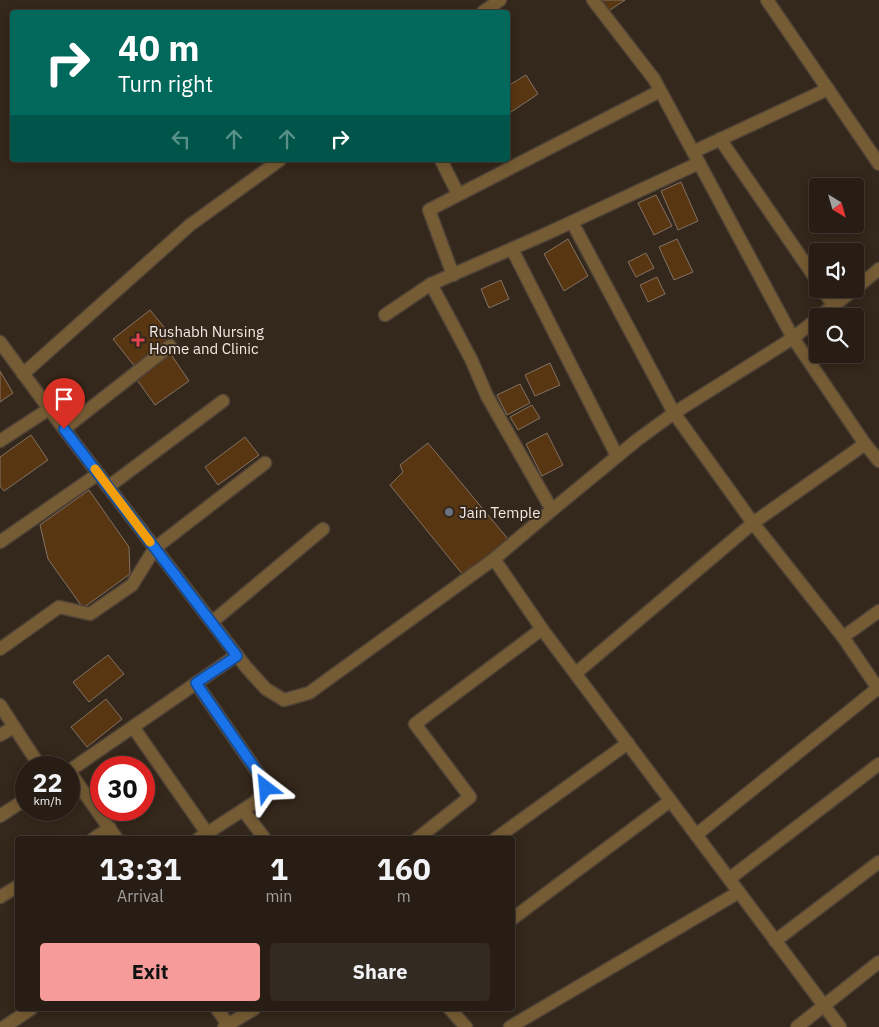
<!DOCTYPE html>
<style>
body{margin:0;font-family:"IBM Plex Sans",sans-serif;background:#332a22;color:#f1f3f6;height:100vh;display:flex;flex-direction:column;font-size:19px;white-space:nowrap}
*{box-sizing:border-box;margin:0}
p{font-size:16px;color:#a4a2a0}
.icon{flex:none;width:28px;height:28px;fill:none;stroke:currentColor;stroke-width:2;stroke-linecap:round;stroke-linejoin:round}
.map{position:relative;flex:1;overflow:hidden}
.panel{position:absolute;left:15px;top:836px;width:500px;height:175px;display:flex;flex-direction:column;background:#271d14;border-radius:5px;box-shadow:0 2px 12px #0003,0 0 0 1px #433b34}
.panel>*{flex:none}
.top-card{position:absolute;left:10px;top:10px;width:500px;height:152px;border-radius:5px;box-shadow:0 2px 12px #0003,0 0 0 1px #433b34;background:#00695c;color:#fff;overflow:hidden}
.needle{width:32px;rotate:143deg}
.fabs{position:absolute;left:809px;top:178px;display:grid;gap:10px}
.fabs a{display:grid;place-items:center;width:55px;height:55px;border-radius:5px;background:#271d14;box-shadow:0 2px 12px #0003,0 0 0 1px #433b34;font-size:25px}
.speed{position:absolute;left:15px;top:756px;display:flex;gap:10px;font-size:25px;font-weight:700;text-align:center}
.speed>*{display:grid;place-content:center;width:65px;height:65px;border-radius:50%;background:#271d14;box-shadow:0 2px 12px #0003,0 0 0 1px #433b34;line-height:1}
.speed small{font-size:12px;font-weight:400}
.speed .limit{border:8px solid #d22;background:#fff;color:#111}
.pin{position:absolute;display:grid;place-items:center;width:42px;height:42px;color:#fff;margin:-51px -21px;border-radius:50% 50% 50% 0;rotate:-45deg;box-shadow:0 0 5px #0007}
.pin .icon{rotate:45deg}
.me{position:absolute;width:55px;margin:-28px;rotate:331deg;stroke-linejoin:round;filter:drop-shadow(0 0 4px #0008)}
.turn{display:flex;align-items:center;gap:18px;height:105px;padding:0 25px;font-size:22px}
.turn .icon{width:65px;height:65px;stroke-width:2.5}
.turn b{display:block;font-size:35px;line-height:42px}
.lanes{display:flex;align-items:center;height:48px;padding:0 25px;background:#0003;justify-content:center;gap:25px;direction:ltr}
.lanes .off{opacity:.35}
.eta{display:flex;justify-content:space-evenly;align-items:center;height:85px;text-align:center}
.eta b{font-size:30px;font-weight:700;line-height:35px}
.primary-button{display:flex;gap:10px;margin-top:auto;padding:10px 25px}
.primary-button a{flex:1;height:58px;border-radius:5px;background:#f59b99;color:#111;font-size:20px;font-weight:700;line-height:58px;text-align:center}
.primary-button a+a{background:#332a22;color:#f1f3f6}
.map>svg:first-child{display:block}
.building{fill:#593612;stroke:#827264}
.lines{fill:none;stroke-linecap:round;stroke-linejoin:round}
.street-casing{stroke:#4f4237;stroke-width:15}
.street{stroke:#765c34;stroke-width:12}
.route-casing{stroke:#114b97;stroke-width:12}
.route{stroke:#1a73e8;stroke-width:9}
.slow{stroke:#f59e0b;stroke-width:9}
.health-dot{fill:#e0444e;stroke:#34271b;stroke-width:2}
.worship-dot{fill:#6b7280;stroke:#34271b;stroke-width:2}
.labels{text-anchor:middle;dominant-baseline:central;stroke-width:4;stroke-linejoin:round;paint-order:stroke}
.poi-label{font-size:15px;fill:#f4eae3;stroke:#34271b;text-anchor:start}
</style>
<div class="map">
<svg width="879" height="1027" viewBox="0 0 879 1027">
<rect width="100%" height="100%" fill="#34271b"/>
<!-- building -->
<g class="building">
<path d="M599 0H625L607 12Z"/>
<path d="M526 75 538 94 508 114V86Z"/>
<path d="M681 182 698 221 678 230 661 191Z"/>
<path d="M656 195 672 226 654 235 638 203Z"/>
<path d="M568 239 588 276 564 291 544 254Z"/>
<path d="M677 239 693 272 674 280 659 247Z"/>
<path d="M646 253 654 268 636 277 628 262Z"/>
<path d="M657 277 665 294 648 302 640 285Z"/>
<path d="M501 280 509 299 489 308 481 289Z"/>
<path d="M150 310 173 338 136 368 113 339Z"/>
<path d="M170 353 189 381 155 405 135 377Z"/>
<path d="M550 363 560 385 535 396 525 375Z"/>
<path d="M0 371 13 393 0 402Z"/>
<path d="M520 384 530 403 507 415 497 395Z"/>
<path d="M532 405 540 418 518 430 510 417Z"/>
<path d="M547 433 563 465 542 476 526 444Z"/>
<path d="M31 435 48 460 4 491 0 486V457Z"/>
<path d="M245 437 259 455 218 485 205 467Z"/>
<path d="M428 443 508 539 463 575 390 485 403 472 400 465Z"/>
<path d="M89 490 129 547 130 574 83 608 48 559 40 525Z"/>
<path d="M108 655 124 674 89 702 73 682Z"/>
<path d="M106 699 122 719 87 747 71 727Z"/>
</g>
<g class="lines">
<defs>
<g id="street">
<path d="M593 0 654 79 793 338 865 444"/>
<path d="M767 0 879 164"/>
<path d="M483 12 500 0"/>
<path d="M720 139 818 282"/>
<path d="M693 152 828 89"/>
<path d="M441 160 458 194"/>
<path d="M572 222 674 413 753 523 843 637 879 690"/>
<path d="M512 249 617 456"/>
<path d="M453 275 429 210 660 91"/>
<path d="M822 289 834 306"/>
<path d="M855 289 879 269"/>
<path d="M385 315 431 284"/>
<path d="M820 316 855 289"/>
<path d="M0 342 64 429 246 667 266 689 284 700 309 693 494 559 552 510 637 440 674 413 793 338 818 318"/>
<path d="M23 374 190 225 280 160"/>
<path d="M64 429 170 346"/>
<path d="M0 441 49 409"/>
<path d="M108 487 223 401"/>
<path d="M552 510 487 396 471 359 431 284 548 233 699 163"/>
<path d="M0 542 98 474"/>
<path d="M494 559 542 629 840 1027"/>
<path d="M212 622 323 529"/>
<path d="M843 637 879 611"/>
<path d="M0 649 59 607 90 614 132 585 155 548 265 463"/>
<path d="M576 673 753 523 865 444 879 461"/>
<path d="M196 683 265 783C267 797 253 803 243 810"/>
<path d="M0 705 41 768"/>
<path d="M133 727 207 833"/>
<path d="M0 735 14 727"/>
<path d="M69 771 237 655"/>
<path d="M69 771 117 839"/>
<path d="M0 816 26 799"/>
<path d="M696 835 878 688"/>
<path d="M93 839 110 828"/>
<path d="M198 839 243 810 265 839"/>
<path d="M417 839 470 797 415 724 542 629"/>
<path d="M495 839 628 743"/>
<path d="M729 879 879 764"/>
<path d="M0 897 18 886"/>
<path d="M512 919 670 801"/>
<path d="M775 941 879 862"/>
<path d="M217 1009 228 1024"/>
<path d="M450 1009 466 1027"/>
<path d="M4 1027 31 1009"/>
<path d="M224 1027 254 1009"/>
<path d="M510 1027 739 892"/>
<path d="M797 1027 879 962"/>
</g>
</defs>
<!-- street casing -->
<use href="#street" class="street-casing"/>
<!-- street -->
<use href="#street" class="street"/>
</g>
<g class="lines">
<defs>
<path id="route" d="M64 429 237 656 196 683 265 783 266 788"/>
</defs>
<!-- route casing -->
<use href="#route" class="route-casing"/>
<!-- route -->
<use href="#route" class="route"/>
<!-- slow -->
<path class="slow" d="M95 469 150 542"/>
</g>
<!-- markers -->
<path class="health-dot" d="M135.5 332.5h5v5h5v5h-5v5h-5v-5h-5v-5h5z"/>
<circle class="worship-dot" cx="449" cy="512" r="5"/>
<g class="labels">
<!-- poi labels -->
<g class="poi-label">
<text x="149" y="331">Rushabh Nursing<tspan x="149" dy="17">Home and Clinic</tspan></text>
<text x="459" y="512">Jain Temple</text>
</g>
</g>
</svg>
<div class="fabs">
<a><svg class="needle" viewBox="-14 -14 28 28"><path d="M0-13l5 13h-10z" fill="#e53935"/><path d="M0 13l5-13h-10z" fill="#a4a2a0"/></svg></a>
<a><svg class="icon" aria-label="sound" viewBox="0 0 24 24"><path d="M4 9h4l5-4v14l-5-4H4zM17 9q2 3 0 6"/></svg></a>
<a><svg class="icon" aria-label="search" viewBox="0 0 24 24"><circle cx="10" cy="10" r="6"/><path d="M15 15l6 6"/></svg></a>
</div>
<div class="speed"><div>22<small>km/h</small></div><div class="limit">30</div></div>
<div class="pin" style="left:64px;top:429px;background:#d93025"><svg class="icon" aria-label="arrive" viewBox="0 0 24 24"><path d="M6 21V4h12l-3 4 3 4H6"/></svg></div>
<svg class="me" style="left:266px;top:788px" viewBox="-20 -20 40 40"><path d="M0-17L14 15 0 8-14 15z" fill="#1a73e8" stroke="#fff" stroke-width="4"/></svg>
<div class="top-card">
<div class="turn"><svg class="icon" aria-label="right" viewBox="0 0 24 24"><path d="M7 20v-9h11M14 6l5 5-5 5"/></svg><div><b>40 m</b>Turn right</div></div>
<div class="lanes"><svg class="icon off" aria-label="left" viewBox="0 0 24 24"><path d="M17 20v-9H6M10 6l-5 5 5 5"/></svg><svg class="icon off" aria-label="ahead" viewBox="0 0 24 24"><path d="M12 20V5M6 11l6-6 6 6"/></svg><svg class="icon off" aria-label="ahead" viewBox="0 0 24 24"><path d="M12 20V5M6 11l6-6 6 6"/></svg><svg class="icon" aria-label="right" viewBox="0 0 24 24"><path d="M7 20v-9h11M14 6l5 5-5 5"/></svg></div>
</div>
<section class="panel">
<div class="eta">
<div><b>13:31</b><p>Arrival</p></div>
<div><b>1</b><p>min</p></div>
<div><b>160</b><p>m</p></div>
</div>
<div class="primary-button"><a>Exit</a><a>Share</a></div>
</section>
</div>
